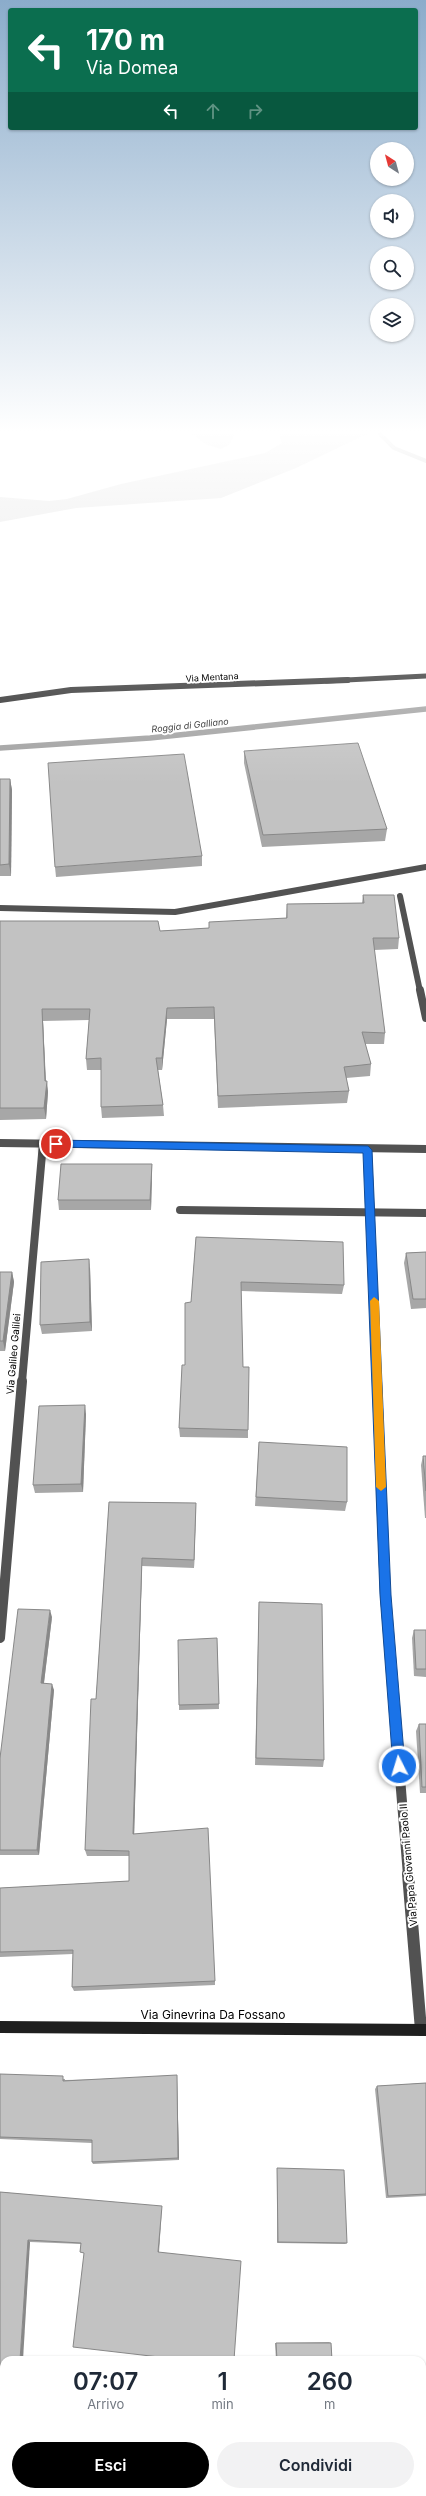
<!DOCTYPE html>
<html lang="it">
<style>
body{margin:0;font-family:Inter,sans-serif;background:#f2f2f3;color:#1f2937;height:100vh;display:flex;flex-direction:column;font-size:15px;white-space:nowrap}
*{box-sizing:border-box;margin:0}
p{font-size:13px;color:#747a83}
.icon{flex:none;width:22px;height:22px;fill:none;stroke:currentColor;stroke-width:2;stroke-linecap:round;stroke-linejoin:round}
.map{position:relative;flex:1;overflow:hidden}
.drawer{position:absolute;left:0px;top:2356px;width:426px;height:140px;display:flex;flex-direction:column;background:#fff;border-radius:12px 12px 0 0;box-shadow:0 1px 3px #0004}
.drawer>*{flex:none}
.banner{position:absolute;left:8px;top:8px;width:410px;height:122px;border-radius:4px;box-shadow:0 1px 3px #0004;background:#0b6e4f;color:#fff;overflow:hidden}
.needle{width:26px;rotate:324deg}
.buttons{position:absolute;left:370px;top:142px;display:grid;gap:8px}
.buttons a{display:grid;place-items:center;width:44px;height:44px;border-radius:50%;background:#fff;box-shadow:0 1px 3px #0004;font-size:20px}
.pin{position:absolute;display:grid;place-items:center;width:34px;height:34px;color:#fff;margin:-17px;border:2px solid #fff;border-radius:50%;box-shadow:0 1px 4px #0007}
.me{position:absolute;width:44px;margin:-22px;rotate:355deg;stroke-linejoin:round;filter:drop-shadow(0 0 3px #0008)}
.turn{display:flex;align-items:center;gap:14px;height:84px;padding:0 12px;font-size:18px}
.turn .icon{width:52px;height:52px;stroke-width:2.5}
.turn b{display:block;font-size:28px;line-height:34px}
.lanes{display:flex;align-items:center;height:38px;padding:0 12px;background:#0003;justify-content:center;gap:20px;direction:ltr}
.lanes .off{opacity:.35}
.eta{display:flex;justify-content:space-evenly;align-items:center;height:68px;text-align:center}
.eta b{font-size:24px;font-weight:600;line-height:28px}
.primary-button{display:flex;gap:8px;margin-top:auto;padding:8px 12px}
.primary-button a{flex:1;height:46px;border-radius:24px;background:#000;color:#fff;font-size:16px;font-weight:600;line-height:46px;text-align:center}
.primary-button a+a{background:#f2f2f3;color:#1f2937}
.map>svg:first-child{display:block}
.green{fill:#d9d9d9}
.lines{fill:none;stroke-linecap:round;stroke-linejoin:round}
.stream-far1{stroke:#a0a0a0;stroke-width:4}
.stream{stroke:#a0a0a0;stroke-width:5.5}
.street-far3{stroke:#525252;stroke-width:6}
.street-far2{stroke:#525252;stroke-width:8}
.street-far1{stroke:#525252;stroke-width:10}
.street{stroke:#525252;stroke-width:12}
.secondary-far2{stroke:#1f1f1f;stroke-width:5}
.secondary-far1{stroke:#1f1f1f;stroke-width:6}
.secondary{stroke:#1f1f1f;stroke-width:12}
.wall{fill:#a7a7a7}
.shaded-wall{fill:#888}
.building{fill:#c2c2c2;stroke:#888}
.route{fill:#1a73e8;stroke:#114b97}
.slow{fill:#f59e0b}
.labels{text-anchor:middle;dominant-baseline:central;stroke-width:4;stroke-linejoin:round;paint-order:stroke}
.far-street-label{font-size:9px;fill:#000;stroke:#fff}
.far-water-label{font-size:9px;font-style:italic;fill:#414141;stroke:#fff}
.street-label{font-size:10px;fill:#000;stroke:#fff}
.near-street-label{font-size:12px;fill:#000;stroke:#fff}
</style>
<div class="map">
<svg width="426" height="2496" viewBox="0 0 426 2496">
<rect width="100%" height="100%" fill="#fff"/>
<!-- green -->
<g class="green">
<path d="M192 434H234V435L229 445 221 449 207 445Z"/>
<path d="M279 434H367L296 468 221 498 76 508 0 522V497L49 501 67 499 121 484 265 453 282 443Z"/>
</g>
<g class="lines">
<!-- stream-far1 -->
<path class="stream-far1" d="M380 434 394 448 426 461"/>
<!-- stream -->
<path class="stream" d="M0 748 150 738 426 709"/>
<!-- street-far3 -->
<g class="street-far3">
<path d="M400 896 420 991"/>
<path d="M0 908 175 912 426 867"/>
</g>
<!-- street-far2 -->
<g class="street-far2">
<path d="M420 990 426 1018"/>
<path d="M0 1143 426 1149"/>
<path d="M368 1150 377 1382"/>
<path d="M180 1210 426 1213"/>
<path d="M22 1382 43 1143"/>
</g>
<!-- street-far1 -->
<g class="street-far1">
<path d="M377 1381 385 1595 408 1875"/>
<path d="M0 1638 22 1381"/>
</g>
<!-- street -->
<path class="street" d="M408 1874 421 2030"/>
<!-- secondary-far2 -->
<path class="secondary-far2" d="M326 681 426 676"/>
<!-- secondary-far1 -->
<path class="secondary-far1" d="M0 700 71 690 348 680"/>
<!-- secondary -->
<path class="secondary" d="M0 2027 426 2030"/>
</g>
<!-- wall -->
<g class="wall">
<path d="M244 751 387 829 385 841 262 847 244 763Z"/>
<path d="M0 779H10L12 790 11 876H0Z"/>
<path d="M202 856V866L56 877 55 867Z"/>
<path d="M363 895 399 938 398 949 374 950 385 1033 384 1044H365L371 1064 370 1076 346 1078 349 1091 347 1103 218 1108 214 1019H167L162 1070H158L163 1105 164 1116 102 1118 101 1107V1070H87L86 1059 89 1020 43 1021 46 1081 48 1092 46 1119 0 1120V921L160 931 209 928 286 918 287 904 362 903Z"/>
<path d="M152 1164V1174L151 1210H59L58 1200Z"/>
<path d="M196 1237 344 1285 342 1294 241 1291 243 1367 248 1430V1438L180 1437 179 1428 191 1302Z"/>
<path d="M426 1252V1308L411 1309 404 1263 406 1253Z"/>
<path d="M90 1268 92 1331 42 1334 40 1325Z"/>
<path d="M0 1272H12L14 1282 5 1351H0Z"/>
<path d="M86 1414 83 1492 35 1493 33 1485Z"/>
<path d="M259 1442 347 1502 345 1511 255 1506Z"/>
<path d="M423 1456H426V1518H425L421 1465Z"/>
<path d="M109 1502 196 1503 194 1568 142 1566 134 1834 215 1981V1985L74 1991 72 1987 73 1954 0 1957V1888L129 1881V1856H87L85 1850 96 1699Z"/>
<path d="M259 1602 324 1760 323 1767 255 1765Z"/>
<path d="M52 1617 44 1683 54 1690 39 1855H0V1758Z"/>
<path d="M414 1630H426V1677L414 1676 412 1638Z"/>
<path d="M217 1638 219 1709 179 1710V1705Z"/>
<path d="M419 1724H426V1793H420L416 1731Z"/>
<path d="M0 2074 65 2079V2080L177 2078 179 2160 93 2164 92 2162V2143L0 2139Z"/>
<path d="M426 2083V2196L386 2198 375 2089 377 2086Z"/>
<path d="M277 2168 347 2243 345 2244 277 2243Z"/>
<path d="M0 2192 162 2207 84 2253 80 2252 81 2244 30 2242 4 2492H14V2496H0Z"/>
<path d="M329 2342 331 2343 332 2360H276L275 2343Z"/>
</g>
<!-- shaded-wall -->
<g class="shaded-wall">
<path d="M10 779 12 790 11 876 9 864Z"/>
<path d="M167 1008V1019L162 1070V1058Z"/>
<path d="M42 1009 43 1021 46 1088 47 1081 48 1092 46 1119 44 1108Z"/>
<path d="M152 1164V1174L151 1210 150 1200Z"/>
<path d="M89 1259 90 1268 92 1331 90 1322Z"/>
<path d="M12 1272 14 1282 5 1351 3 1341Z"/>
<path d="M85 1405 86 1414 83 1492 81 1484Z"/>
<path d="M196 1503V1512L194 1568V1560Z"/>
<path d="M142 1558V1566L134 1840 133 1834Z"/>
<path d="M50 1610 52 1617 43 1690 41 1683Z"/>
<path d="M52 1684 54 1690 39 1855 37 1850Z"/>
<path d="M177 2075V2078L179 2160 178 2158Z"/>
<path d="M162 2206V2207L159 2252H158Z"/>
<path d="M28 2240 30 2242 23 2360H20Z"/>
<rect x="11" y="2492" width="3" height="4"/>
</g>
<!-- building -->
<g class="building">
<path d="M358 743 387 829 263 835 244 751Z"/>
<path d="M184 754 202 856 55 867 48 763Z"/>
<path d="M0 779H10L9 864 0 865Z"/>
<path d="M363 895H394L399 938H373L385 1033 362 1032 371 1064 344 1067 349 1091 218 1096 214 1007 167 1008 162 1058H156L163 1105 101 1107V1058L86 1059 90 1009H42L45 1081H47L44 1108H0V921H158L160 931 209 928V922L287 918V904L364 903Z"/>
<path d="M61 1164H152L150 1200H58Z"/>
<path d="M196 1237 343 1242 344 1285 241 1282 243 1367H249L248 1430 179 1428 182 1365H185V1303L191 1302Z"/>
<path d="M426 1252V1299H413L406 1253Z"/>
<path d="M89 1259 90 1322 40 1325 41 1262Z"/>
<path d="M0 1272H12L3 1341H0Z"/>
<path d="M85 1405 81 1484 33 1485 39 1406Z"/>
<path d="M259 1442 347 1447V1502L256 1497Z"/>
<path d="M423 1456H426V1491Z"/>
<path d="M109 1502 196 1503 194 1560 142 1558 133 1834 208 1828 215 1981 72 1987 73 1950 0 1952V1888L129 1881V1851L85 1850 91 1699H96Z"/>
<path d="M259 1602 322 1604 324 1760 256 1758Z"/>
<path d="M18 1609 50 1610 41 1683 52 1684 37 1850H0V1758Z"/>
<path d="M414 1630H426V1669H416Z"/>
<path d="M217 1638 219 1704 179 1705 178 1640Z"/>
<path d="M419 1724H426V1787H422Z"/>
<path d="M0 2074 63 2076V2081L177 2075 178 2158 92 2162V2140L0 2137Z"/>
<path d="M426 2083V2194L388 2196 377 2086Z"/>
<path d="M277 2168 344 2170 347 2243 278 2242Z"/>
<path d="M0 2192 162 2206 158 2252 241 2261 234 2360H185L73 2347 84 2253 80 2252 81 2243 28 2240 20 2360H4V2492H11V2496H0Z"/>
<path d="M276 2343H331L332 2360H277Z"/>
<path d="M88 2492H240V2496H87Z"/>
<rect x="280" y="2492" width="58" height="4"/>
</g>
<!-- sky -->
<linearGradient id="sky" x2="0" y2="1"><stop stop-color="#8baccb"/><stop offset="0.55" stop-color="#fff"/><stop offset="1" stop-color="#fff" stop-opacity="0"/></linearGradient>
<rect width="426" height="784" fill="url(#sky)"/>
<!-- route -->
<path class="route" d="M56 1140 368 1146 372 1150 391 1595 405 1766 403 1770H395L393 1766 380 1595 363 1153 56 1147 52 1144Z"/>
<!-- slow -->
<path class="slow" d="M374 1297 379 1301 386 1487 381 1491 376 1487 370 1301Z"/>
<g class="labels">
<!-- far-street labels -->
<g class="far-street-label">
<text transform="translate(212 677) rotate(-3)">Via Mentana</text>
</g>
<!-- far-water labels -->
<g class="far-water-label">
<text transform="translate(190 725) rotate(-6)">Roggia di Galliano</text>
</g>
<!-- street labels -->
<g class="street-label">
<text transform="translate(13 1354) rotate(-85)">Via Galileo Galilei</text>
<text transform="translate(408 1865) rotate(-95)">Via Papa Giovanni Paolo II</text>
</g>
<!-- near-street labels -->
<g class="near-street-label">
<text x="213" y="2014">Via Ginevrina Da Fossano</text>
</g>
</g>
</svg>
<div class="buttons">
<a><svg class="needle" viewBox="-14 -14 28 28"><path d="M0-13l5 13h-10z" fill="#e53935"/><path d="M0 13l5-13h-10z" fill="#747a83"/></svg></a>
<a><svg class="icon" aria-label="sound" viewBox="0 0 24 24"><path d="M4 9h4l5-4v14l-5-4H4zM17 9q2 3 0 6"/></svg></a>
<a><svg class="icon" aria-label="search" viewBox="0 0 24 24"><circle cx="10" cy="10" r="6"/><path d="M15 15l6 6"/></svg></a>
<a><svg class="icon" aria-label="layers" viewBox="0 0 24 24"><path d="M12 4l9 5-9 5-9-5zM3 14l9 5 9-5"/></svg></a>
</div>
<div class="pin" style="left:56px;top:1144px;background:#d93025"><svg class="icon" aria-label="arrive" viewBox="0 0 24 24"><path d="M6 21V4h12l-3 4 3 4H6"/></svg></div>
<svg class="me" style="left:399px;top:1766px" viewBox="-20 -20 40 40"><circle r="17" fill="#1a73e8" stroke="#fff" stroke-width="3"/><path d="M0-11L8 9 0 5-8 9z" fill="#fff"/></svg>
<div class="banner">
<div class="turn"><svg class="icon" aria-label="left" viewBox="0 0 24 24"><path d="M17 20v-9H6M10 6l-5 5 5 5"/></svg><div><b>170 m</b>Via Domea</div></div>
<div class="lanes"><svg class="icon" aria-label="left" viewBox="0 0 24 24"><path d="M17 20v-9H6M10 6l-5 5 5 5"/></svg><svg class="icon off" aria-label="ahead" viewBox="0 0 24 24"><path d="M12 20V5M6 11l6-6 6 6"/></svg><svg class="icon off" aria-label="right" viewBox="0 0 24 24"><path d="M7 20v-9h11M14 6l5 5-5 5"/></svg></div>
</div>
<section class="drawer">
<div class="eta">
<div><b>07:07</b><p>Arrivo</p></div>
<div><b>1</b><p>min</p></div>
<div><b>260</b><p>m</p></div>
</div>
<div class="primary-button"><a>Esci</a><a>Condividi</a></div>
</section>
</div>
